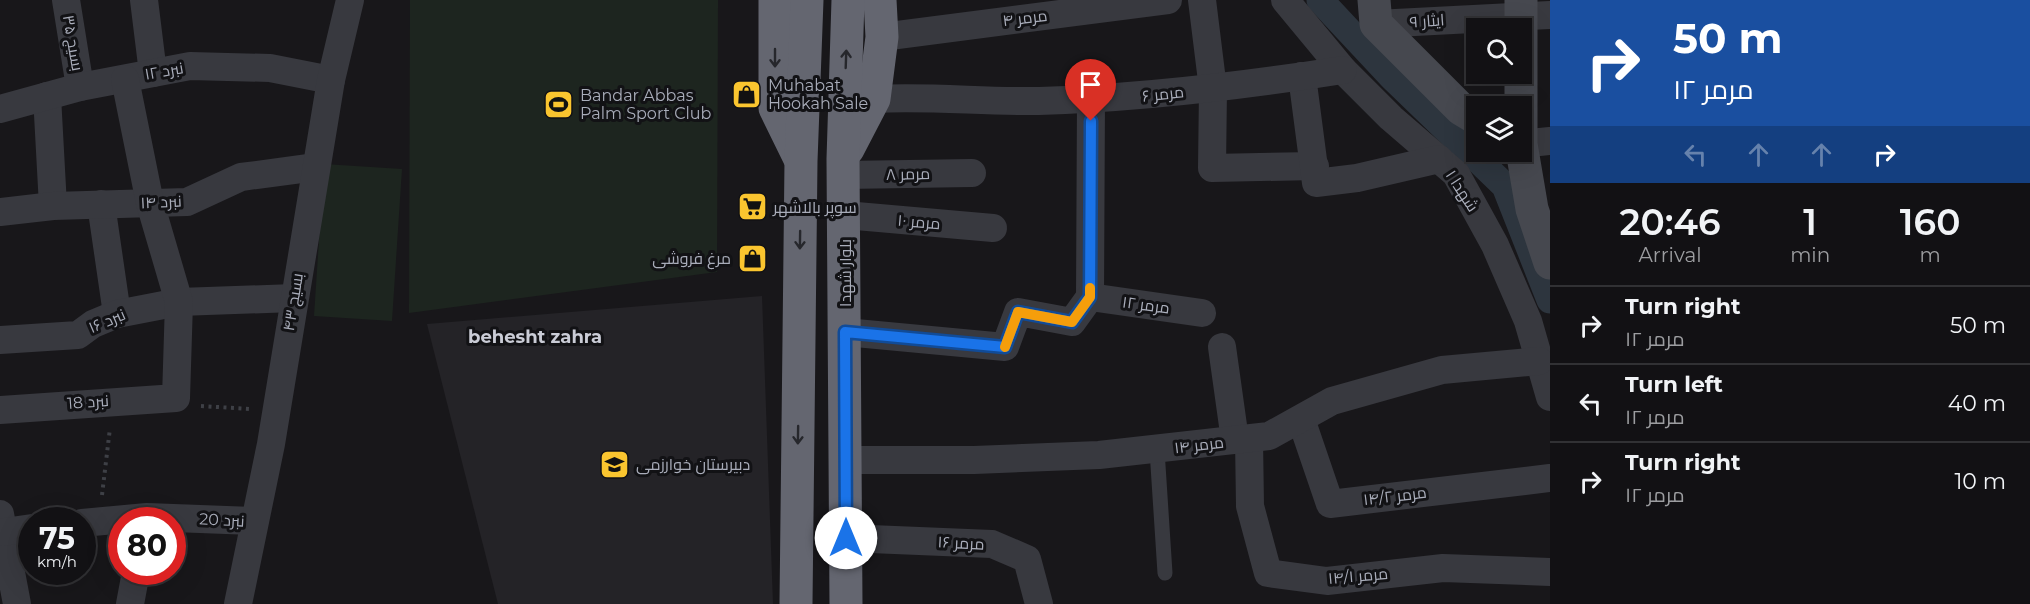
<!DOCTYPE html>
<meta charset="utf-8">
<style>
body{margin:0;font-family:Montserrat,Cairo,sans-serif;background:#1f1f22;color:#f1f3f6;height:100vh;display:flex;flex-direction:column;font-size:22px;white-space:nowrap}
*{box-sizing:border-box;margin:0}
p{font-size:20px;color:#9c9da0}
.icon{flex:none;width:33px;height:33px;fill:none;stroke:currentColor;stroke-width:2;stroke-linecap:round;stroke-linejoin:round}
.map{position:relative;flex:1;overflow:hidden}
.panel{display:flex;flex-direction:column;background:#121114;width:480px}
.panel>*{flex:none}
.banner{background:#1a4fa0;color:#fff;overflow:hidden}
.buttons{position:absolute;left:1466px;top:18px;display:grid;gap:12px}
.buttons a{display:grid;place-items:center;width:66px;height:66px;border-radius:0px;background:#121114;box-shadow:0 6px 24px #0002,0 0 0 2px #313134;font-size:30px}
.speed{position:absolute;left:18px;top:507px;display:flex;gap:12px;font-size:30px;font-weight:700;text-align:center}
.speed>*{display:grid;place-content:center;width:78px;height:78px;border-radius:50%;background:#121114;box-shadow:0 6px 24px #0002,0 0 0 2px #313134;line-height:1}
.speed small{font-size:15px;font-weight:400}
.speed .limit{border:9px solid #d22;background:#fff;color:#111}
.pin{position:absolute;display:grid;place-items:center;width:51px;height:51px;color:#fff;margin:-62px -26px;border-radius:50% 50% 50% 0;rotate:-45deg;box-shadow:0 0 6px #0007}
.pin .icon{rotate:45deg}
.me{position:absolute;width:66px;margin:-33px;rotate:0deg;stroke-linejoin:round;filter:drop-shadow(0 0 4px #0008)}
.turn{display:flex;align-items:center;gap:21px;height:126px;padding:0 24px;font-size:27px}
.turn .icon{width:78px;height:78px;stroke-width:2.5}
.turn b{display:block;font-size:42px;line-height:51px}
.lanes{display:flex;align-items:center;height:57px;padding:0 24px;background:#0003;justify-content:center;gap:30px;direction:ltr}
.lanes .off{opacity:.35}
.eta{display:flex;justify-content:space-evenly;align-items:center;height:102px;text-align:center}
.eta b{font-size:36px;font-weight:600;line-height:42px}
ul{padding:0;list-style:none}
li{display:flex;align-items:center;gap:18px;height:78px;padding:0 24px;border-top:2px solid #313134}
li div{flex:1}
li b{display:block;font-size:22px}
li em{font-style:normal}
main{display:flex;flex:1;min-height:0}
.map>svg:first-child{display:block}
.built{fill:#242327}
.green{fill:#1d251f}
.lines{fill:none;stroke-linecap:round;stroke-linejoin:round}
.canal{stroke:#2d353e;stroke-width:27}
.path{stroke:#3e4046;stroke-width:4;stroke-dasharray:3 4.5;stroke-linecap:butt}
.lane{stroke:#38393f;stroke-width:15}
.street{stroke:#38393f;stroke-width:28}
.secondary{stroke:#46484f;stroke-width:33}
.highway{stroke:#646670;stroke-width:33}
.oneway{stroke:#26272c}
.route-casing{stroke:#114b97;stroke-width:15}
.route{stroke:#1a73e8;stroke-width:10}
.slow{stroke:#f59e0b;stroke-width:10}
.labels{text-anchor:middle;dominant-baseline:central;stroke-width:6;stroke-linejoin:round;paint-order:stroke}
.street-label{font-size:16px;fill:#a9adba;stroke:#121215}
.poi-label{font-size:16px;fill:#a9adba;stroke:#121215;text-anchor:start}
.neighbourhood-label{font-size:18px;font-weight:bold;fill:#caccd6;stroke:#121215}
</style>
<main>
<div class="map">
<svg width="1550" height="604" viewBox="0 0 1550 604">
<rect width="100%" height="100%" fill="#18171a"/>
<!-- built -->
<path class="built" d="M762 296 773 604H498L427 324Z"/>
<!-- green -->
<g class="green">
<path d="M410 0H718L717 272 409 313Z"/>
<path d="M324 164 402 169 392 321 314 316Z"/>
</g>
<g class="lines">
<!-- canal -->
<path class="canal" d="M1320 0 1392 77 1505 186 1550 300"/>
<!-- path -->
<g class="path">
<path d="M201 406 250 409"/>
<path d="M102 495 110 428"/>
</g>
<!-- lane -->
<path class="lane" d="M1157 450 1165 573"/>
<!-- street -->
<g class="street">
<path d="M66 0 80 87"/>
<path d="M144 0 153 73"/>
<path d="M1202 0 1213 89 1212 168 1315 166"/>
<path d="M1285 0 1343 70 1391 118 1456 174 1495 245 1528 321 1550 397"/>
<path d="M1376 24 1550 15"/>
<path d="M882 37 1168 0"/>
<path d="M1302 76 1316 183 1357 178 1439 159"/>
<path d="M47 96 53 206"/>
<path d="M874 99C929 96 984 102 1039 101 1141 98 1242 86 1343 70"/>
<path d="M0 109 80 87 190 66 270 68 331 80"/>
<path d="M1521 144 1550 141"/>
<path d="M844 175 972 173"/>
<path d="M101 204 117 314"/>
<path d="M0 212 53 206 187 202 241 177 316 167"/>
<path d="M845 215 993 228"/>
<path d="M1090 297 1091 99"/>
<path d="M845 332 1005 347 1018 312 1072 322 1090 297 1202 313"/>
<path d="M0 340 78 335 93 324 117 314 179 302 294 298"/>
<path d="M1222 347 1235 440"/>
<path d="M0 410 176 398 179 302 150 203 125 79"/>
<path d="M1301 419 1330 504 1550 478"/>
<path d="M1249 439 1250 506 1268 573 1327 581 1443 568 1550 572"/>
<path d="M846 460H974L1099 455 1269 436 1332 401 1442 370 1539 361"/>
<path d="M0 514 17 604"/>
<path d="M82 523 147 517 253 521"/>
<path d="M4 532 32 528"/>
<path d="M846 538 992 544 1027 559 1039 604"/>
<path d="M130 604 136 572"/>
<path d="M238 604 271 444 331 80 350 0"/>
</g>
<!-- secondary -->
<g class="secondary">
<path d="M1374 0 1376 24 1461 109 1476 118"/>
<path d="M1521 0V144L1532 209 1550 263"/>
</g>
<!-- highway -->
<g class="highway">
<path d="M775 0V108L799 157"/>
<path d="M848 149 874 99 882 37 880 0"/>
<path d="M796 604 801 161 807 0"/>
<path d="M846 604 843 159 848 0"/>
</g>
</g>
<!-- one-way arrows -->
<defs><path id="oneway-shaft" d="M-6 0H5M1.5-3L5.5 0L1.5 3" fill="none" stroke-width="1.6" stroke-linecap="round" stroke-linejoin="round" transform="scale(1.5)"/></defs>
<g class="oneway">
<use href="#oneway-shaft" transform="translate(775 58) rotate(90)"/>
<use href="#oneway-shaft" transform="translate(846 59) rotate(-88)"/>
<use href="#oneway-shaft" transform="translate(800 240) rotate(91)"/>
<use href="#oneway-shaft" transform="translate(798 435) rotate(91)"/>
</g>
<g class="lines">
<defs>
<path id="route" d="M846 538 845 332 1005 347 1018 312 1072 322 1090 297 1091 121"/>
</defs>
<!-- route casing -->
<use href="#route" class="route-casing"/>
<!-- route -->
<use href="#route" class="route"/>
<!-- slow -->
<path class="slow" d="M1005 347 1018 312 1072 322 1090 297V288"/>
</g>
<!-- icons -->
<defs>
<symbol id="shop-square" viewBox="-11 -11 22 22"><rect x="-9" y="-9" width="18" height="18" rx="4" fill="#fac52f" stroke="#121215"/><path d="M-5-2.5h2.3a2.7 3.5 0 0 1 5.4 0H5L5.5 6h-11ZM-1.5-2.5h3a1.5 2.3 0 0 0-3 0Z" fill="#111"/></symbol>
<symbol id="stadium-square" viewBox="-11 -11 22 22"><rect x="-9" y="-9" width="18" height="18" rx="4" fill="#fac52f" stroke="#121215"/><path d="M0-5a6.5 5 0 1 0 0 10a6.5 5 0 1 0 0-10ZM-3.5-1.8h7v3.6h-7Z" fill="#111"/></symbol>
<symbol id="supermarket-square" viewBox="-11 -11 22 22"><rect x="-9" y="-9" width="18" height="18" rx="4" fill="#fac52f" stroke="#121215"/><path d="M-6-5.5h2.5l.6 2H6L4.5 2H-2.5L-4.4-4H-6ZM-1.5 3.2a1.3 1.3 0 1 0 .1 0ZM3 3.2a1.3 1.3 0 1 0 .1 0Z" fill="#111"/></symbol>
<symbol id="school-square" viewBox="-11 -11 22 22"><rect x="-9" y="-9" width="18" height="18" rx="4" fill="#fac52f" stroke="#121215"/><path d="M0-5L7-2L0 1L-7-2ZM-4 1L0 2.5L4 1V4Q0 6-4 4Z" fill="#111"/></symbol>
</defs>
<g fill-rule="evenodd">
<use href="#shop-square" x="730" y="78" width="33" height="33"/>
<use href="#stadium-square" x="542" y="88" width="33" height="33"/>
<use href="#supermarket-square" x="736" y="190" width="33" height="33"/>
<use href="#shop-square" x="736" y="242" width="33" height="33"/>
<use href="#school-square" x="598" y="448" width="33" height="33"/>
</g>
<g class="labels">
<!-- street labels -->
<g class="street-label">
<text transform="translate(1025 18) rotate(-7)">مرمر ۴</text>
<text transform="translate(1427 21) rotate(-4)">ایثار ۹</text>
<text transform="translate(73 43) rotate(80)">بسیج ۳۵</text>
<text transform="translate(164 71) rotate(-10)">نبرد ۱۲</text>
<text transform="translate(1163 94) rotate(-6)">مرمر ۶</text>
<text transform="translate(908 174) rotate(-1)">مرمر ۸</text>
<text transform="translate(1462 191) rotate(57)">شهدا ۱</text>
<text transform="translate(161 202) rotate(-3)">نبرد ۱۴</text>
<text transform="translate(919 222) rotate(5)">مرمر ۱۰</text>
<text transform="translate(845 273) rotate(-90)">بلوار شهدا</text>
<text transform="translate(293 302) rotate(-81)">بسیج ۴۳</text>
<text transform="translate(1146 305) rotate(8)">مرمر ۱۲</text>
<text transform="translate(107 321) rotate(-23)">نبرد ۱۶</text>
<text transform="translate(88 402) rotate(-4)">نبرد 18</text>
<text transform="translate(1199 445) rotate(-7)">مرمر ۱۴</text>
<text transform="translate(1395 496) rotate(-7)">مرمر ۱۴/۲</text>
<text transform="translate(222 520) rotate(3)">نبرد 20</text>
<text transform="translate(961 543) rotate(3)">مرمر ۱۶</text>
<text transform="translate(1358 576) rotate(-5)">مرمر ۱۴/۱</text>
</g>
<!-- poi labels -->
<g class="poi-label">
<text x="768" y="85">Muhabat<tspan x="768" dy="18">Hookah Sale</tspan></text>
<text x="580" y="95">Bandar Abbas<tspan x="580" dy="18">Palm Sport Club</tspan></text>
<text x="773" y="207">سوپر بالاشهر</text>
<text x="731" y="258" text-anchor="end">مرغ فروشی</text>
<text x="636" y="464">دبیرستان خوارزمی</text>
</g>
<!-- neighbourhood labels -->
<g class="neighbourhood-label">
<text x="535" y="337">behesht zahra</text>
</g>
</g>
</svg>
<div class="buttons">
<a><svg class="icon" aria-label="search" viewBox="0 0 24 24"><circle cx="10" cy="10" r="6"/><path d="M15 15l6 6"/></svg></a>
<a><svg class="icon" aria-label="layers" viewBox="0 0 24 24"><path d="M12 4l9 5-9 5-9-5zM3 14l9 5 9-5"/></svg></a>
</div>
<div class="speed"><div>75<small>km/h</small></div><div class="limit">80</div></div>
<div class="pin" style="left:1091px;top:121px;background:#d93025"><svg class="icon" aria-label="arrive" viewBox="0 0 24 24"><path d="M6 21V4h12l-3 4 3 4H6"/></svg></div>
<svg class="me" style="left:846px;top:538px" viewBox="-20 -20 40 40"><circle r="19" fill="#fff"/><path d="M0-13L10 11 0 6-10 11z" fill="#1a73e8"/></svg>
</div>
<section class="panel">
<div class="banner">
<div class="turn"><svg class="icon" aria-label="right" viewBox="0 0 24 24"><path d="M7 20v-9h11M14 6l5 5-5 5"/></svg><div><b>50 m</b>مرمر ۱۲</div></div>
<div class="lanes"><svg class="icon off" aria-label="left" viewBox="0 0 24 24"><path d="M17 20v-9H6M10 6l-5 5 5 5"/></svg><svg class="icon off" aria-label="ahead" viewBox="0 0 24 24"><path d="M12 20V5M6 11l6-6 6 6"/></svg><svg class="icon off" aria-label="ahead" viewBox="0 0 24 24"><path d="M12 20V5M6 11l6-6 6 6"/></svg><svg class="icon" aria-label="right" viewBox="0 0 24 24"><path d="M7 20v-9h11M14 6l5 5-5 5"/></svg></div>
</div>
<div class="eta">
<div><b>20:46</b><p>Arrival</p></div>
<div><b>1</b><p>min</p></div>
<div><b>160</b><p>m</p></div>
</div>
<ul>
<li><svg class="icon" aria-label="right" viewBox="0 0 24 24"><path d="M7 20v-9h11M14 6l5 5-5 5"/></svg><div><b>Turn right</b><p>مرمر ۱۲</p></div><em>50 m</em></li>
<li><svg class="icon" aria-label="left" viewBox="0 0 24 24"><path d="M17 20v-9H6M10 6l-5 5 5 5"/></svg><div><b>Turn left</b><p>مرمر ۱۲</p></div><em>40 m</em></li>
<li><svg class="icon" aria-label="right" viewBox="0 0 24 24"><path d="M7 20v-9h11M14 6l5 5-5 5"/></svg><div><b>Turn right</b><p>مرمر ۱۲</p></div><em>10 m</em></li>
</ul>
</section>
</main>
